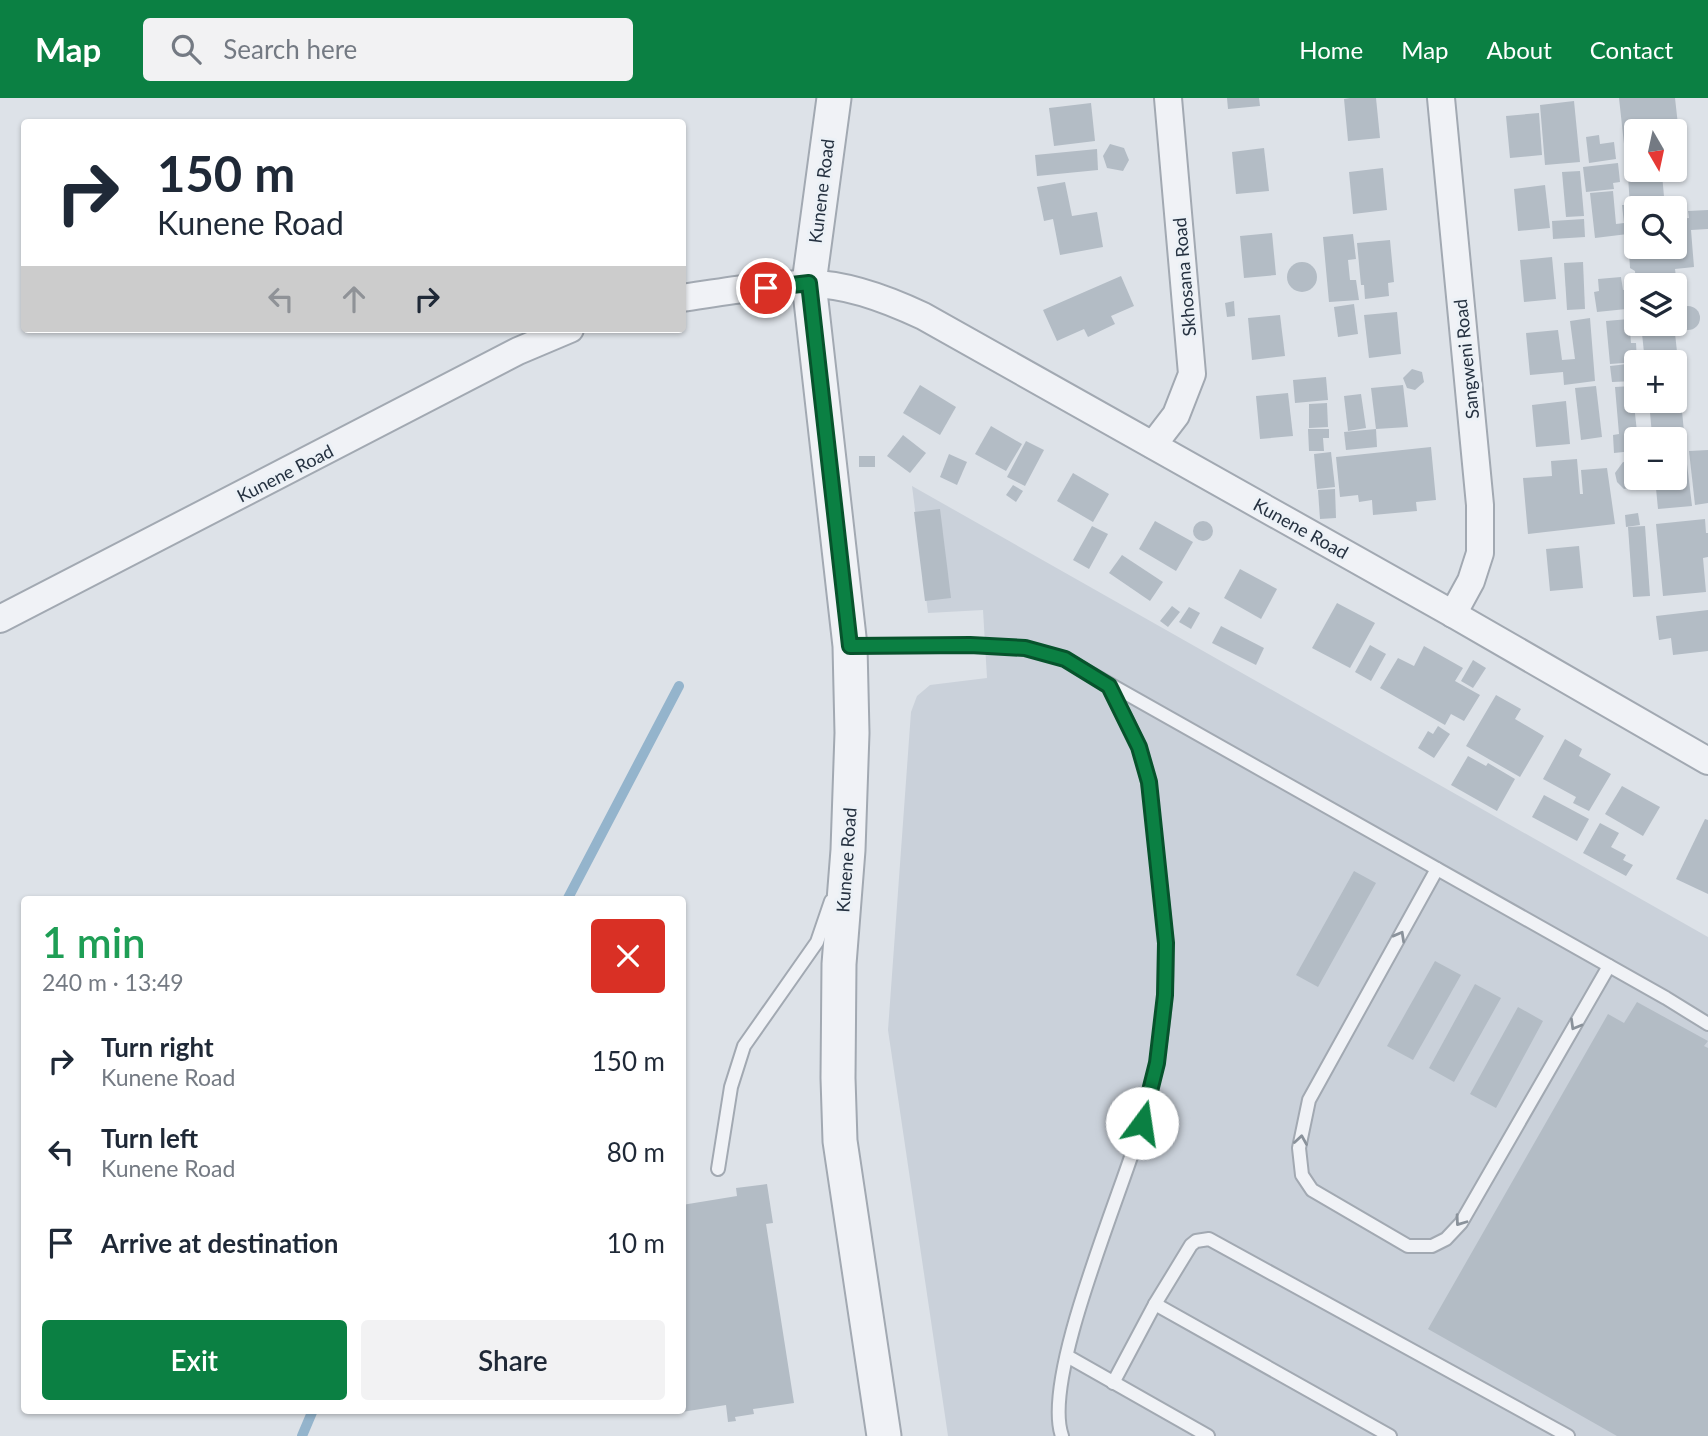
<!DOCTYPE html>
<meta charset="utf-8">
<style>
body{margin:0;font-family:Lato,sans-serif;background:#f2f2f3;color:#1f2937;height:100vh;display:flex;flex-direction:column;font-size:26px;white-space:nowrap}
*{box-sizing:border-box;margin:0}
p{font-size:23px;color:#747a83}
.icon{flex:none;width:38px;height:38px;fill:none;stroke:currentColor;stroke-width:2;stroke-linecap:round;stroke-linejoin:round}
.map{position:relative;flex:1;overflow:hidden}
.sheet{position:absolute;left:21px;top:798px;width:665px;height:518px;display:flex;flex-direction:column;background:#fff;border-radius:7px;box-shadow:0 2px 5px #0004}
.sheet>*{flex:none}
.guide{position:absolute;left:21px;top:21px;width:665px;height:214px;border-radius:7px;box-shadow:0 2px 5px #0004;background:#fff;color:#1f2937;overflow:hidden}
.needle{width:46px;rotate:171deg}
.controls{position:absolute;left:1624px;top:21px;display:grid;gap:14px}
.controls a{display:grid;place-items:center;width:63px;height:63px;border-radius:7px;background:#fff;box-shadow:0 2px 5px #0004;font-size:35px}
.pin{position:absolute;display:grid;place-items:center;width:60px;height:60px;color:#fff;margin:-30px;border:4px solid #fff;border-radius:50%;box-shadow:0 2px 7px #0007}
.me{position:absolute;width:77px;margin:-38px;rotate:14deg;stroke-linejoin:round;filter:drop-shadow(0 0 5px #0008)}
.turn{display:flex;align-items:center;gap:24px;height:147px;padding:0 21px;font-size:32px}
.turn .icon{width:91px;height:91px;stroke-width:2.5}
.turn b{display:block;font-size:49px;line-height:60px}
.lanes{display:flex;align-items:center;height:66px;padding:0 21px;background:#0003;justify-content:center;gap:35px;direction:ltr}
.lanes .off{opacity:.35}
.round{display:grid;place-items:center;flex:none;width:74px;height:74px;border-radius:7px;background:#f2f2f3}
.summary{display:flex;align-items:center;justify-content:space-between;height:119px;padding:0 21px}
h1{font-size:42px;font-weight:600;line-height:52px;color:#1e9e55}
.cta{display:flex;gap:14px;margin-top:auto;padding:14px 21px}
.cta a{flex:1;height:80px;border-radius:7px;background:#0b8043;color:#fff;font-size:28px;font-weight:600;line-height:80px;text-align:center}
.cta a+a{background:#f2f2f3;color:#1f2937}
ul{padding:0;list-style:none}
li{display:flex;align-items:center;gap:21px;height:91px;padding:0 21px}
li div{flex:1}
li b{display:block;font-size:26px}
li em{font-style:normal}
header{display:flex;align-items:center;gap:42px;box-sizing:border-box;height:98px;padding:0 35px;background:#0b8043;color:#fff}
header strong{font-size:33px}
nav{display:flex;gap:38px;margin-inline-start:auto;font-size:24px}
.search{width:490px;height:63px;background:#f2f2f3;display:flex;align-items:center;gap:18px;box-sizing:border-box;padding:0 24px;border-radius:7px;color:#747a83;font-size:26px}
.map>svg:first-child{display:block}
.built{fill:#cad1da}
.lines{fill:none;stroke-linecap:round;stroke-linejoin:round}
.stream{stroke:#94b4cc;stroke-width:10}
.building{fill:#b3bcc5}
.service-casing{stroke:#a2a9b2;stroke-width:16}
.minor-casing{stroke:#a2a9b2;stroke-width:30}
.tertiary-casing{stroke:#a2a9b2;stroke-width:37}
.service{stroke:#f0f2f6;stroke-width:12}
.minor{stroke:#f0f2f6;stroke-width:26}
.tertiary{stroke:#f0f2f6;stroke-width:33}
.oneway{stroke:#8a929b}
.route-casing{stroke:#07532c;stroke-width:18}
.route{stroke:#0b8043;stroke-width:12}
.labels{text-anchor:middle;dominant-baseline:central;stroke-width:6;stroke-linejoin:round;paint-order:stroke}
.street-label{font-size:18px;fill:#253140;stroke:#ecf1f6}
</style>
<header>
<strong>Map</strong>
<div class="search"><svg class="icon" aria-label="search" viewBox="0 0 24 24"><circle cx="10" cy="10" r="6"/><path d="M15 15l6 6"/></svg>Search here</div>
<nav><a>Home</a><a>Map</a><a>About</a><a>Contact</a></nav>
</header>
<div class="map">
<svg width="1708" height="1338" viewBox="0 0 1708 1338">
<rect width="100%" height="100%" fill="#dde2e8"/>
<!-- built -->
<path class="built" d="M912 388 1708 839V1338H948L888 932 911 614 917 598 930 587 987 580 983 512 928 515Z"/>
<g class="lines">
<!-- stream -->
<g class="stream">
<path d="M567 802 679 588"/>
<path d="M302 1338 313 1312"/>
</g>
</g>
<!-- building -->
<g class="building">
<path d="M1227 0H1259L1260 8 1228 11Z"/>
<path d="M1350 0H1376L1380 40 1348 43 1344 1Z"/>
<path d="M1619 0H1675L1680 45 1675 46V33H1636V62L1626 64Z"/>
<path d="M1574 3 1580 64 1545 67 1540 7Z"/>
<path d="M1091 5 1095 43 1054 48 1049 10Z"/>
<path d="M1539 15 1542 57 1510 60 1506 18Z"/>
<path d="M1599 37 1600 46 1614 44 1616 61 1589 65 1586 39Z"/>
<path d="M1110 46 1124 50 1129 62 1123 73 1107 70 1103 58Z"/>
<path d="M1264 50 1269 93 1236 96 1232 54Z"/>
<path d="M1097 51 1098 72 1037 78 1035 57Z"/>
<path d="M1618 65 1620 84 1613 85 1614 91 1586 94 1583 69Z"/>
<path d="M1383 70 1387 112 1353 116 1349 74Z"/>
<path d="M1580 73 1584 118 1566 119 1562 74Z"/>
<path d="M1662 76 1665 110H1636V135L1595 140 1590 95 1613 93 1616 126 1624 125 1622 107H1630L1628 79Z"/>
<path d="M1065 84 1072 118 1097 114 1103 149 1060 157 1053 121 1044 123 1037 89Z"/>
<path d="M1545 87 1550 130 1518 133 1514 91Z"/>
<path d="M1708 112V131L1691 132 1694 169 1675 171 1677 187H1636L1635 173 1630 170 1628 138 1636 137V149H1675V121L1689 120 1688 113Z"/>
<path d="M1584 121 1585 139 1553 141 1552 123Z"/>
<path d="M1272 135 1276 177 1244 180 1240 138Z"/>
<path d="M1353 136 1356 161 1348 162 1350 182H1356L1359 202 1329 204 1323 139Z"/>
<path d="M1390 142 1394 184 1388 185 1389 198 1365 201 1364 187H1361L1357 145Z"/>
<path d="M1552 159 1556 201 1524 204 1520 162Z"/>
<path d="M1583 164 1585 211 1567 212 1564 165Z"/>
<circle cx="1302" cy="179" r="15"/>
<path d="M1121 178 1134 208 1111 218 1115 226 1088 239 1084 231 1057 243 1043 212Z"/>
<path d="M1621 179 1623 192 1634 190 1636 210 1597 214 1594 194 1599 193 1598 181Z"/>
<path d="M1234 203 1235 218 1227 219 1225 205Z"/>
<path d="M1354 206 1358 236 1338 239 1334 209Z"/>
<circle cx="1688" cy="220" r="12"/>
<path d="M1397 214 1401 256 1369 260 1364 217Z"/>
<path d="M1280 217 1285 258 1252 262 1248 220Z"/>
<path d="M1590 220 1595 283 1564 287 1563 274 1530 277 1526 235 1558 232 1562 262 1575 261 1570 223Z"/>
<path d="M1629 221 1631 245H1636L1637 264 1610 266 1606 223Z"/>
<path d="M1641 226H1674L1678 263 1645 264Z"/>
<path d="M1636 265V283L1612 284 1610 268Z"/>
<path d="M1412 271 1422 274 1424 284 1415 292 1407 290 1403 280Z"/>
<path d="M1326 279 1328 302 1295 305 1293 282Z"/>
<path d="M920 287 956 309 940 337 903 315Z"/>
<path d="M1403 287 1408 329 1376 331 1371 290Z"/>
<path d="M1596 288 1602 339 1581 342 1575 290Z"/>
<path d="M1632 288 1637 334 1631 335 1633 353 1614 355 1613 337 1619 336 1615 289Z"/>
<path d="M1680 292 1684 334 1652 337 1649 303H1675V293Z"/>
<path d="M1288 295 1293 338 1260 341 1256 298Z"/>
<path d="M1361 296 1366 330 1348 333 1344 298Z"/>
<path d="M1566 303 1570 346 1536 349 1532 307Z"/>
<path d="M1327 305 1328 329 1309 330V306Z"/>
<path d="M991 328 1022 346 1006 373 975 356Z"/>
<path d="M1308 331H1329V340H1323L1324 353H1309Z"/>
<path d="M1376 331 1377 349 1346 352 1344 334Z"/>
<path d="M903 337 926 355 910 375 887 358Z"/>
<path d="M1026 343 1044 352 1025 388 1007 379Z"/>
<path d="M1431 349 1436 402 1416 404 1417 413 1373 417 1372 402 1359 404 1358 397 1340 399 1336 359Z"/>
<path d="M1708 352V405L1695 407 1689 353Z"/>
<path d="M1331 354 1335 389 1317 391 1314 356Z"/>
<path d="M949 356 967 364 957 387 940 379Z"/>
<rect x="859" y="358" width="16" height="11"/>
<path d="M1577 361 1580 396H1583L1581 372 1607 370 1615 426 1528 436 1523 380 1552 378 1551 363Z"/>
<path d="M1623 364 1636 366V380H1643L1637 388 1624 391 1617 384 1615 375Z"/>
<path d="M1687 366 1692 408 1658 411 1655 380H1675V367Z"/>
<path d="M1073 375 1109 396 1093 424 1057 403Z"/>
<path d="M1013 387 1023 393 1016 404 1006 397Z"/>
<path d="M1335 391 1336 420 1320 421 1318 392Z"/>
<path d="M940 411 951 500 925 503 914 414Z"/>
<path d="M1638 415 1640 427 1626 429 1625 417Z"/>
<path d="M1705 421 1706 435H1708V459L1703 460 1706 494 1663 498 1656 426Z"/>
<circle cx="1203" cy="433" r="10"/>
<path d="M1155 423 1193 444 1176 473 1139 451Z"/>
<path d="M1092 428 1108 436 1089 471 1073 462Z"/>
<path d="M1645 428 1650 498 1633 499 1628 429Z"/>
<path d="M1579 448 1583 490 1550 493 1546 451Z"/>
<path d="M1122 457 1163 484 1150 503 1109 475Z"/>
<path d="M1240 471 1277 491 1261 521 1224 500Z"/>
<path d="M1337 505 1375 525 1350 570 1312 550Z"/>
<path d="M1172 508 1180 514 1168 529 1160 523Z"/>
<path d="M1189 509 1200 515 1191 531 1179 524Z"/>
<path d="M1708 512V553L1673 557 1671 540 1659 542 1656 518Z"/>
<path d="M1221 528 1264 550 1256 567 1212 545Z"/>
<path d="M1370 547 1386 556 1371 583 1355 574Z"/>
<path d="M1424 548 1463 570 1455 583 1480 597 1464 623 1451 616 1445 627 1380 590 1398 560 1414 568Z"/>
<path d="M1473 562 1486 570 1473 590 1461 583Z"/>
<path d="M1496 597 1521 611 1515 621 1544 638 1520 679 1466 648Z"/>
<path d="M1438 628 1450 636 1434 660 1418 650 1428 633 1433 636Z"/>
<path d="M1565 641 1582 651 1579 658 1611 676 1589 713 1573 705 1576 699 1543 681Z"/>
<path d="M1468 658 1486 668 1488 665 1515 681 1497 713 1451 687Z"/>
<path d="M1622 688 1660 709 1643 738 1605 716Z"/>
<path d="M1544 697 1589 721 1577 743 1532 719Z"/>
<path d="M1705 721 1708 722V796L1676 781Z"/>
<path d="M1600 725 1619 735 1611 749 1626 757 1623 762 1633 767 1626 778 1583 755Z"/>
<path d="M1354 773 1376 785 1318 889 1296 877Z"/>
<path d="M1435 863 1461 877 1413 962 1387 948Z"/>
<path d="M1475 886 1501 900 1454 984 1429 970Z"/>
<path d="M1637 904 1708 943 1704 948 1708 950V1338H1617L1428 1231 1608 916 1624 925Z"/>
<path d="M1518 909 1543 923 1496 1010 1470 996Z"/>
<path d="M767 1086 773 1125 766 1126 794 1305 753 1311 754 1316 735 1319 736 1323 728 1324 726 1307 682 1314V1107L737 1098 736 1090Z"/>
</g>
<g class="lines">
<defs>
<g id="service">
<path d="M851 548 970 547 1025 550 1065 561 1666 900 1708 926"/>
<path d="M1437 771 1309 1002 1299 1050 1302 1077 1312 1092 1408 1148H1432L1446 1141 1461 1125 1609 868"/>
<path d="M718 1071 731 989 744 948 817 844 831 803"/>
<path d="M1155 1206 1390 1338"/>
<path d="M1067 1258 1208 1338"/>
<path d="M1113 1285 1155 1206 1191 1147 1196 1143 1209 1141 1568 1338"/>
<path d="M1062 1338C1041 1279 1124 1090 1143 1022 1159 965 1169 904 1166 844 1164 814 1160 784 1156 755 1153 720 1151 684 1139 650 1132 629 1119 609 1109 588"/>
</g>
<g id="minor">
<path d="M1441 0 1480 407V455L1471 483 1453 516"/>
<path d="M682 200C723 194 766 186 808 186 845 185 889 202 923 218L1453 516 1708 663"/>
<path d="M1153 347 1176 317 1192 276 1168 0"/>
<path d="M0 521 518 253 570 231"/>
</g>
<path id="tertiary" d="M834 0 809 185 850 548 852 635 848 752 839 866 838 980 840 1043 884 1338"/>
</defs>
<!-- service casing -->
<use href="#service" class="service-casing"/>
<!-- minor casing -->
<use href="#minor" class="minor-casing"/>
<!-- tertiary casing -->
<use href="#tertiary" class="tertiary-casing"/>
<!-- service -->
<use href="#service" class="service"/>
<!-- minor -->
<use href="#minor" class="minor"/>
<!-- tertiary -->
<use href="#tertiary" class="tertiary"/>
</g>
<!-- one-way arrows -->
<defs><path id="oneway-chevron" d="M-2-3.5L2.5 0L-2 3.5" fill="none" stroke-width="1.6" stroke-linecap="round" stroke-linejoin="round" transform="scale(1.75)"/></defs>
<g class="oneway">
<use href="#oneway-chevron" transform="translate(1400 838) rotate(-61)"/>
<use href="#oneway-chevron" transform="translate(1575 927) rotate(120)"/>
<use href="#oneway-chevron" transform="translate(1301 1042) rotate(-81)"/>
<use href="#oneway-chevron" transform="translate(1460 1123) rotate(126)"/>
</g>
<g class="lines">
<defs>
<path id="route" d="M766 190 809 185 850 548 970 547 1025 550 1065 561 1109 588 1139 649 1149 684 1166 845 1165 897 1157 965 1142 1025"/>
</defs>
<!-- route casing -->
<use href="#route" class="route-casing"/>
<!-- route -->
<use href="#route" class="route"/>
</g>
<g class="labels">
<!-- street labels -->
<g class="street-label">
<text transform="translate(821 93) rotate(-83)">Kunene Road</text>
<text transform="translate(1184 179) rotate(-95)">Skhosana Road</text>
<text transform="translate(1466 261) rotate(-96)">Sangweni Road</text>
<text transform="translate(285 375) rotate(-27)">Kunene Road</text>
<text transform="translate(1301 430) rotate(29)">Kunene Road</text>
<text transform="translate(846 762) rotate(-86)">Kunene Road</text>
</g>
</g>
</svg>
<div class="controls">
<a><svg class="needle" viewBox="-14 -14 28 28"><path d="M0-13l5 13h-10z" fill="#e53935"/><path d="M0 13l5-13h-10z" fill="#747a83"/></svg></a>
<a><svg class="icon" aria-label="search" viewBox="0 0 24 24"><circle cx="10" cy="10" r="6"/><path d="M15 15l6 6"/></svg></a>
<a><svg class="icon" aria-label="layers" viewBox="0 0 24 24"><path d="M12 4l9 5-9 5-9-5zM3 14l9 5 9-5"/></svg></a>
<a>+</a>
<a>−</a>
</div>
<div class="pin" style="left:766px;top:190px;background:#d93025"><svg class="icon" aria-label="arrive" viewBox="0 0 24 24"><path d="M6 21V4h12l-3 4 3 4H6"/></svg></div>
<svg class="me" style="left:1142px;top:1025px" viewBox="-20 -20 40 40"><circle r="19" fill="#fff"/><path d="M0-13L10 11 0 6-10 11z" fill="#0b8043"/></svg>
<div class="guide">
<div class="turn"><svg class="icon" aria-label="right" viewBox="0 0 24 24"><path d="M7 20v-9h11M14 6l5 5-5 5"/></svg><div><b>150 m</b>Kunene Road</div></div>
<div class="lanes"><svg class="icon off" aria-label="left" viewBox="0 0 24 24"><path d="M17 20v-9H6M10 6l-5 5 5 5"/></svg><svg class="icon off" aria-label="ahead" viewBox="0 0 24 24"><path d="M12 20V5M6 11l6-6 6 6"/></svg><svg class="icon" aria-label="right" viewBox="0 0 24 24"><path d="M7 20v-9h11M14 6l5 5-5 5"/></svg></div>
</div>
<section class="sheet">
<div class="summary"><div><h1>1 min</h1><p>240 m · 13:49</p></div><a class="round" style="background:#d93025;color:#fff"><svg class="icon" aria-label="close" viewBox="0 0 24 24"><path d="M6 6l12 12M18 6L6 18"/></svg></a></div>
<ul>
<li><svg class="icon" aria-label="right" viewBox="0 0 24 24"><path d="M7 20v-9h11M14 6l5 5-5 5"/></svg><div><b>Turn right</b><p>Kunene Road</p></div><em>150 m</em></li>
<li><svg class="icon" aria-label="left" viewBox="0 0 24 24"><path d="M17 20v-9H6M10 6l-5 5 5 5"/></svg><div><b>Turn left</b><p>Kunene Road</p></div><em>80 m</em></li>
<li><svg class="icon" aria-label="arrive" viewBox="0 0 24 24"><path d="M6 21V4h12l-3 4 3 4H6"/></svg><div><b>Arrive at destination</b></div><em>10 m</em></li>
</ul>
<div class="cta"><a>Exit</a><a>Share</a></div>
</section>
</div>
